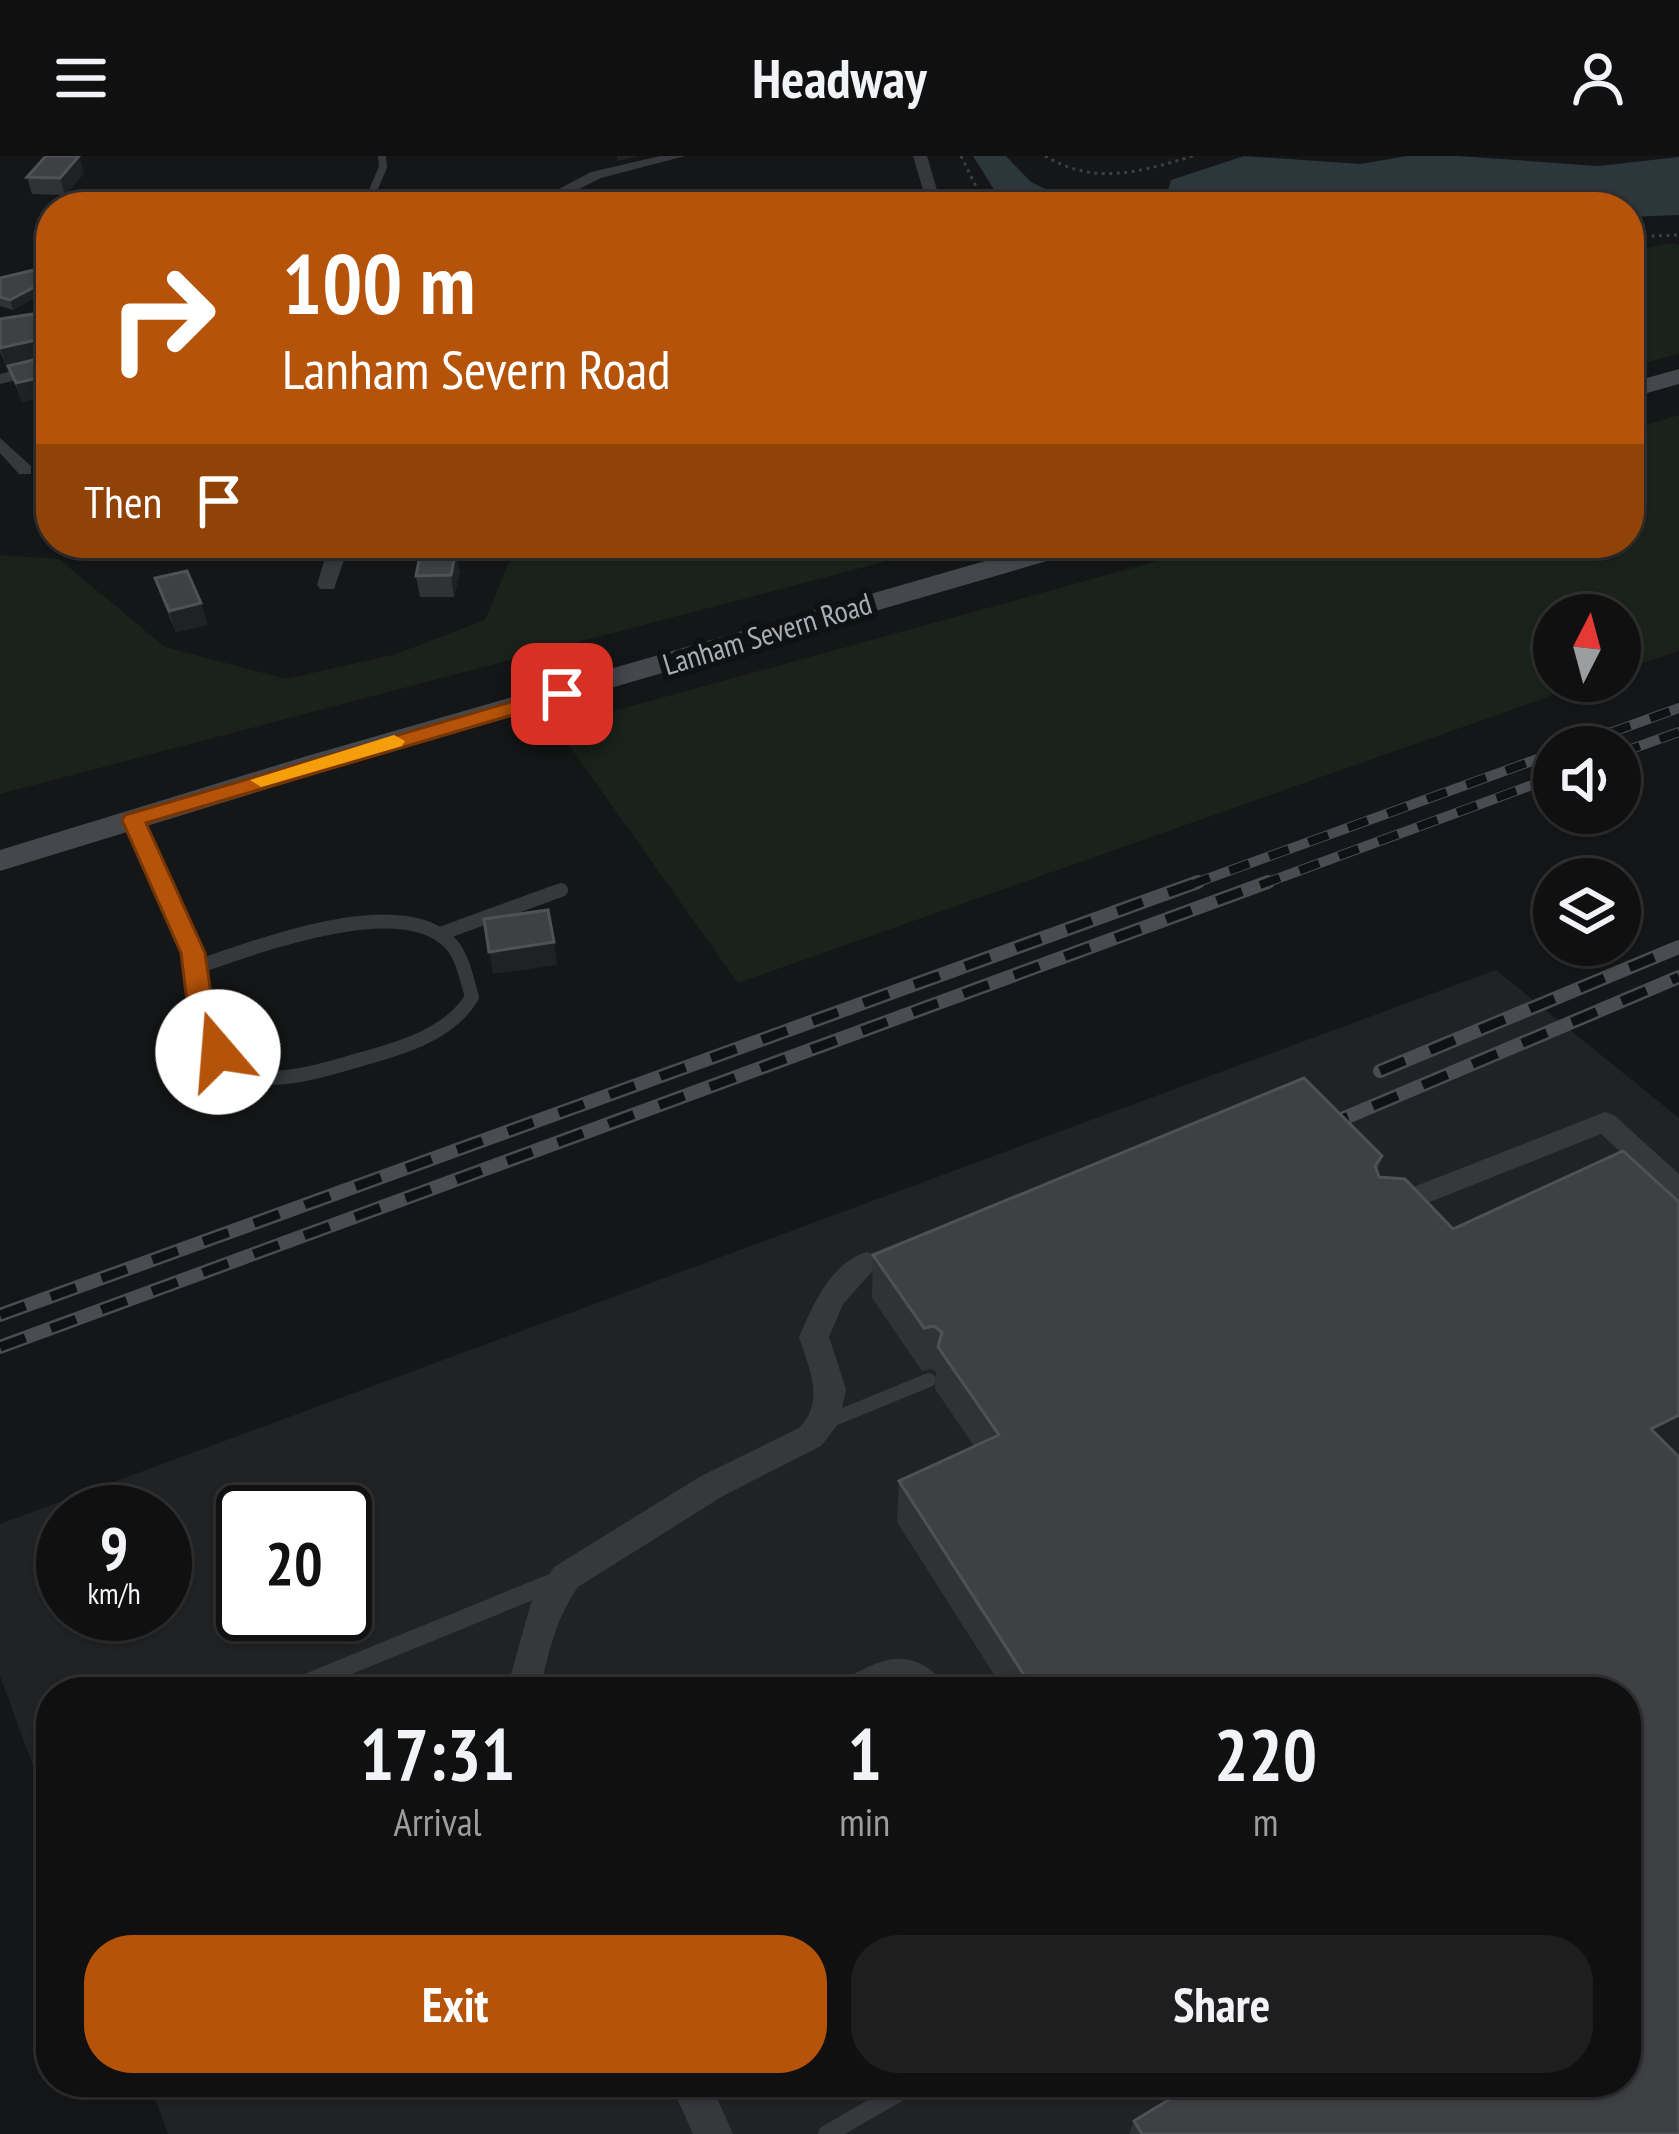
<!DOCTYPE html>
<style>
body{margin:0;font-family:"PT Sans Narrow",sans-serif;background:#1e1e1f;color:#f1f3f6;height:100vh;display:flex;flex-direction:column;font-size:45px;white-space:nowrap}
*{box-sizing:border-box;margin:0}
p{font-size:39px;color:#9c9d9f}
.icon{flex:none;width:66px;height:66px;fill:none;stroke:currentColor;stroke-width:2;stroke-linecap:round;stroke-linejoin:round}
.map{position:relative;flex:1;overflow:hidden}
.side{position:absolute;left:36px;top:1521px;width:1605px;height:420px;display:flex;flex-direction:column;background:#101011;border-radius:48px;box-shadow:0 3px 9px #0004,0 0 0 3px #303031}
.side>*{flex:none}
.hud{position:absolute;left:36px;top:36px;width:1608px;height:366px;border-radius:48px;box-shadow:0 3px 9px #0004,0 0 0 3px #303031;background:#b45309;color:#fff;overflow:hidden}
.needle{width:78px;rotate:6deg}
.controls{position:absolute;left:1533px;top:438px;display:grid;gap:24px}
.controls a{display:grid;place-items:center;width:108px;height:108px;border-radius:50%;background:#101011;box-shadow:0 3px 9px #0004,0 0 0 3px #303031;font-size:60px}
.speed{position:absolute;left:36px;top:1329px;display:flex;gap:24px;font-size:60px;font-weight:700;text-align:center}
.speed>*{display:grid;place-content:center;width:156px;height:156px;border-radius:50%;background:#101011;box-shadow:0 3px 9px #0004,0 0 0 3px #303031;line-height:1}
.speed small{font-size:30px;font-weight:400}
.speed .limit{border:6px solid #111;border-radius:18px;background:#fff;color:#111}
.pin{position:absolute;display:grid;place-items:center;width:102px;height:102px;color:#fff;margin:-51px;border-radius:24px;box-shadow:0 6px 18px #0006}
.me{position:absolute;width:132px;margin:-66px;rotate:342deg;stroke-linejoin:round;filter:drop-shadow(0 0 9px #0008)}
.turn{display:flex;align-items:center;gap:42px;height:252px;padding:0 48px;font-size:54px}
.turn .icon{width:156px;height:156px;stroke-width:2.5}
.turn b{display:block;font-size:84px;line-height:102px}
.then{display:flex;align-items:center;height:114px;padding:0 48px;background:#0003;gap:24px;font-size:45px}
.eta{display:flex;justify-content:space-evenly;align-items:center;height:204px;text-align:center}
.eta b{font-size:72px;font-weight:700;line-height:84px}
.action{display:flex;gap:24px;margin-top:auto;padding:24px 48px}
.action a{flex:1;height:138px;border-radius:48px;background:#b45309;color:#fff;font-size:48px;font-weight:700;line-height:138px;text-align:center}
.action a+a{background:#1e1e1f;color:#f1f3f6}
header{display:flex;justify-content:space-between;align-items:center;height:156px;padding:0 48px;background:#101011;font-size:54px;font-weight:700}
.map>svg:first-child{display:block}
.built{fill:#212224;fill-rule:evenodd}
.green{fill:#1b221b}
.water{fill:#2b373b}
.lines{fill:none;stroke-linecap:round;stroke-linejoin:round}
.path{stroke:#3c3f43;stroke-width:3;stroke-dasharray:3 4.5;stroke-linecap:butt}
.service-far3{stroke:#36383c;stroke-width:8}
.service-far2{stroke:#36383c;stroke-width:10}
.service-far1{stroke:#36383c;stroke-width:14}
.service{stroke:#36383c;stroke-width:18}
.minor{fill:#36383c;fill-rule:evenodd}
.secondary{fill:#44474c;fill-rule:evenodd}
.rail-far1-casing{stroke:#494c51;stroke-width:10}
.rail-casing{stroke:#494c51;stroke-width:14}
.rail-far1{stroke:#101112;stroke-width:8;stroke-dasharray:21;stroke-linecap:butt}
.rail{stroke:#101112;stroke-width:9;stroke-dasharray:27;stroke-linecap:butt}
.wall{fill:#313235}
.shaded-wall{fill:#202123}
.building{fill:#3e4043;stroke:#4e5155;stroke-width:3}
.route{fill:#b45309;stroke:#753606;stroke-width:3}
.slow{fill:#f59e0b}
.labels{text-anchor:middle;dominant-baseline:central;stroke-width:12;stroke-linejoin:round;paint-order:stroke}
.far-street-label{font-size:30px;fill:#a7afb7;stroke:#101112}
</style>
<header><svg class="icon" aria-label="menu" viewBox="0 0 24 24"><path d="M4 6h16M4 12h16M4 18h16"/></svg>Headway<svg class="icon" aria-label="person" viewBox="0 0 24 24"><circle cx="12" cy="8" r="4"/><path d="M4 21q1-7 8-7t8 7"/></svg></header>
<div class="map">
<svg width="1679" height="1978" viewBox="0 0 1679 1978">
<rect width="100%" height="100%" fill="#151617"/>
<!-- built -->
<path class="built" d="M1496 814 1679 962V1978H168L149 1926H1626V1536H51V1659L0 1520V1368ZM63 1356H165V1458H63ZM243 1356H345V1458H243Z"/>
<!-- green -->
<g class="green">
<path d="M1669 87 1679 89V198L1629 211V96Z"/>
<path d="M1679 259V495L1620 515V459H1554V525H1593L738 827 556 571 1223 387H1629V274Z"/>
<path d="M527 387H956L0 638V399L59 403 165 491 286 523 396 498 485 464 514 394Z"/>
</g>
<!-- water -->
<g class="water">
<path d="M973 0H1006L1031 26 1084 51H1005Z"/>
<path d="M1244 0 1361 8 1407 0H1458L1598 10 1679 1V59L1629 61V51H1122L1167 37 1171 24Z"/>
</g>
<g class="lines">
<!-- path -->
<g class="path">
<path d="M961 0 986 51"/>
<path d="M1045 0C1096 30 1139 16 1193 0"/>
<path d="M1629 81 1679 79"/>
</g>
<!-- service-far3 -->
<path class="service-far3" d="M366 51 383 11 382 0"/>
<!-- service-far2 -->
<path class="service-far2" d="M133 663 165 729"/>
<!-- service-far1 -->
<g class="service-far1">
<path d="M164 726C173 745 182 765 189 786 201 822 196 894 235 914 270 933 326 913 362 903 402 892 450 878 472 841 467 825 463 801 451 788 401 734 255 792 196 811"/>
<path d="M440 778 561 734"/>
<path d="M824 1267 929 1224"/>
</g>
<!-- service -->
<g class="service">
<path d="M284 1536 556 1425"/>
<path d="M839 1536C879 1516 906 1493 940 1536"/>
<path d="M827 1978 917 1926"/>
</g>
<!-- minor -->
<g class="minor">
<path d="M660 0H685L601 22 543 51H525L591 16Z"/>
<path d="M913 0H927L942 51H928Z"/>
<path d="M51 206V216L0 228V218Z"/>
<path d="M0 282 31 310V318H19L0 297Z"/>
<path d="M339 387H359L344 404 334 433H320L317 429 325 402Z"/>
<path d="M1605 956 1614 959 1679 1018V1044L1669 1041 1601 978 1395 1060H1375L1371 1053 1375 1046Z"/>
<path d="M866 1096 876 1099 880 1107 843 1148 829 1181 846 1233 839 1267 821 1290 723 1340 578 1431C555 1464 548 1498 540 1536H506L531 1447 554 1411 701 1320 799 1272C826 1245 809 1213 799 1181 813 1149 830 1108 866 1096Z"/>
<path d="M670 1926H710L733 1978H693Z"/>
</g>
<!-- secondary -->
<g class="secondary">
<path d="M1679 213V228L1629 242V227Z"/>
<path d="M1048 387H1092L1088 393 329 614 0 715V694L307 600Z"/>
</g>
<defs>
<g id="rail-far1">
<path d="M1571 591 1679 552"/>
<path d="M1620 597 1679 576"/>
<path d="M1190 729 1554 597"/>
<path d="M1260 729 1554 621"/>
</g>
<g id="rail">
<path d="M1380 915 1679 791"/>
<path d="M1323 971 1679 821"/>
<path d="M0 1159 1198 726"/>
<path d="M0 1191 1268 726"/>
</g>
</defs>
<!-- rail-far1 casing -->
<use href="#rail-far1" class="rail-far1-casing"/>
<!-- rail casing -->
<use href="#rail" class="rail-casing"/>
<!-- rail-far1 -->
<use href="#rail-far1" class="rail-far1"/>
<!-- rail -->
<use href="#rail" class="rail"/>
</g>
<!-- wall -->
<g class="wall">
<path d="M84 17 65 39 32 38 27 21Z"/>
<path d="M51 110V133L13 154 0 150V122Z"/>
<path d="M0 163 45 182 49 194 51 195V253L39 242 22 246 9 211 7 212 0 196Z"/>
<path d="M460 415 454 441H420L416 420Z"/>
<path d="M155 422 201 447 207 469 176 476 162 443Z"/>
<path d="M1382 1000 1377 1016 1379 1021 1670 1293 1679 1978H1129L1134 1965 1626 1926V1536H1005L897 1366 899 1325 974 1290 935 1233 936 1216 932 1213 922 1215 872 1142 873 1099Z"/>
</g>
<!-- shaded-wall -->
<g class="shaded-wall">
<path d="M79 0 84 17 65 39 60 22Z"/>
<path d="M617 0H640L617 5Z"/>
<path d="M51 122V133L13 154 10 144Z"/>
<path d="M45 182 51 202 7 212 0 192Z"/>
<path d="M33 223 39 242 22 246 16 227Z"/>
<path d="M456 394 460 415 454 441 451 419Z"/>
<path d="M201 447 207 469 176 476 169 455Z"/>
<path d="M554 786 557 809 493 818 489 796Z"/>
<path d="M1679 1259V1288L1628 1315 1651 1273Z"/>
</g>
<!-- building -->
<g class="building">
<path d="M46 0H79L60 22 27 21Z"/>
<path d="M51 110V122L10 144 0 141V122Z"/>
<path d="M33 158 45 182 0 192V163Z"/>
<path d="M50 192 51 237 33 223 16 227 8 210 46 201Z"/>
<path d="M421 394H456L451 419 416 420Z"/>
<path d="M187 415 201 447 169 455 155 422Z"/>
<path d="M548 754 554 786 489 796 484 763Z"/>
<path d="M1304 922 1382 1000 1375 1010 1379 1021 1405 1023 1453 1073 1623 995 1679 1046V1259L1651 1273 1679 1301V1978H1142L1134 1965 1198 1926H1626V1536H1035L899 1325 999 1279 938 1191 942 1176 934 1170 924 1172 873 1099Z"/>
</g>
<!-- route -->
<path class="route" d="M562 531 570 533V542L146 667 205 797 211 838 231 896 227 902H209L186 838 181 797 122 664 125 659Z"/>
<!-- slow -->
<path class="slow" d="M394 579 405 585 402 590 261 631 250 624Z"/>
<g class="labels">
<!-- far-street labels -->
<g class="far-street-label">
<text transform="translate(767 477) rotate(-17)">Lanham Severn Road</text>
</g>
</g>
</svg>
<div class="controls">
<a><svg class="needle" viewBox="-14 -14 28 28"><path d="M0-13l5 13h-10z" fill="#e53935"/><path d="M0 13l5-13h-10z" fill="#9c9d9f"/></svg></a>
<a><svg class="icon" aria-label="sound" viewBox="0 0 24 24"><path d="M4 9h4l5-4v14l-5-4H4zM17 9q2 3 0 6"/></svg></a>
<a><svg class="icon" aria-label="layers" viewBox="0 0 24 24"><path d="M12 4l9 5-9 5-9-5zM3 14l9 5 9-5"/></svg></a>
</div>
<div class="speed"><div>9<small>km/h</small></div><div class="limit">20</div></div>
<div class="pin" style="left:562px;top:538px;background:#d93025"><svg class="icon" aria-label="arrive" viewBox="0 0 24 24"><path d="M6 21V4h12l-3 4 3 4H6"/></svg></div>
<svg class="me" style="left:218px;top:896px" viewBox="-20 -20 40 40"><circle r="19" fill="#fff"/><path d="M0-13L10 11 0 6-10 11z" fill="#b45309"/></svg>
<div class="hud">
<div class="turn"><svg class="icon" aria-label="right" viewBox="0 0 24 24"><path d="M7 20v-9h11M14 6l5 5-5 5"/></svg><div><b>100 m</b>Lanham Severn Road</div></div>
<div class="then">Then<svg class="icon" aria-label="arrive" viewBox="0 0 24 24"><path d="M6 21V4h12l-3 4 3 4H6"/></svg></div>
</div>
<section class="side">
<div class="eta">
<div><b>17:31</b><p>Arrival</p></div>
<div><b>1</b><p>min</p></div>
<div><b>220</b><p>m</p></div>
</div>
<div class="action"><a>Exit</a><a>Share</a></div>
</section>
</div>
